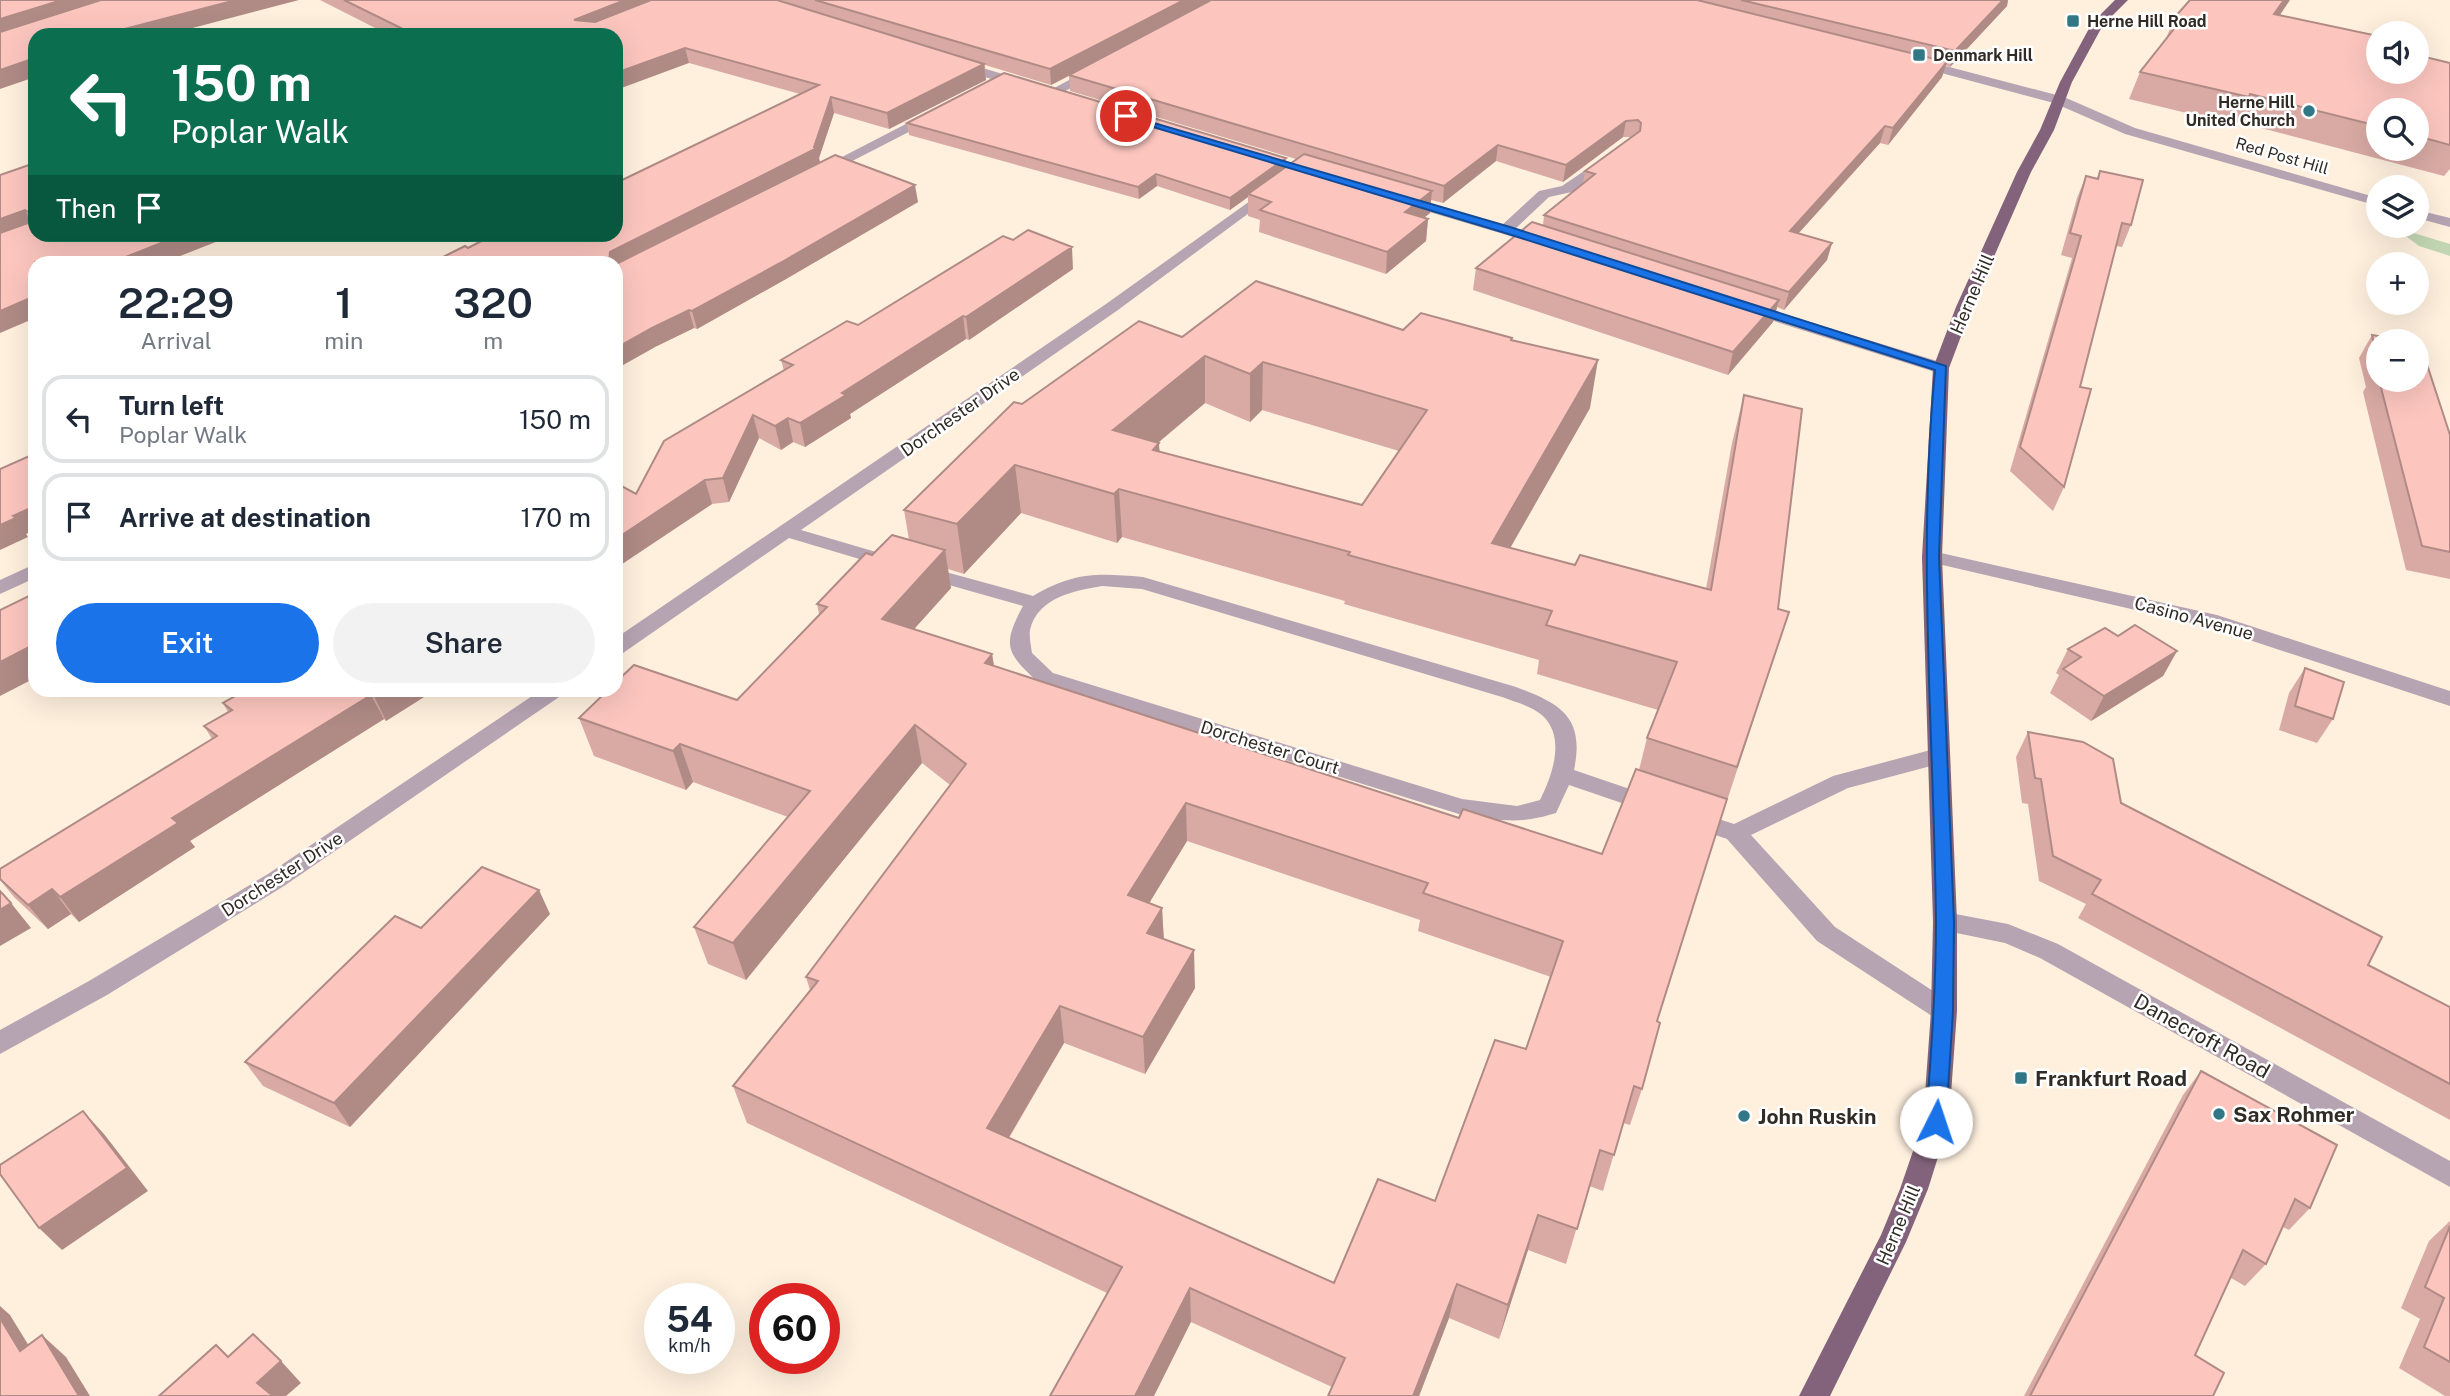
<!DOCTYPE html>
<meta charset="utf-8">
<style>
body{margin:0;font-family:"Public Sans",sans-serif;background:#f2f2f3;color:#1f2937;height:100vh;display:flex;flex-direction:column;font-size:26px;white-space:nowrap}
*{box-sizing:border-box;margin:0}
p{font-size:23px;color:#747a83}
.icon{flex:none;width:38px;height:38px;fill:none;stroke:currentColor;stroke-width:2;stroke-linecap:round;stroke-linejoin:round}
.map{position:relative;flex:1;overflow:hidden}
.sheet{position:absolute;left:28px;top:256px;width:595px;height:441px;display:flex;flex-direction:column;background:#fff;border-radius:21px;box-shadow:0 7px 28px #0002}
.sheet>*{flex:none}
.banner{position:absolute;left:28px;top:28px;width:595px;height:214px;border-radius:21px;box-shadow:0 7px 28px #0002;background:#0b6e4f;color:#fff;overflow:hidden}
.tools{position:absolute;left:2366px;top:21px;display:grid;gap:14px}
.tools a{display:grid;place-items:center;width:63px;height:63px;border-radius:50%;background:#fff;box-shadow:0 7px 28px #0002;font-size:35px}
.speed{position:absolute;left:644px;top:1283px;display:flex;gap:14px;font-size:35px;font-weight:700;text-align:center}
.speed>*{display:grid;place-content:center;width:91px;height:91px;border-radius:50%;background:#fff;box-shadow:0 7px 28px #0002;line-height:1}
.speed small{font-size:18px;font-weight:400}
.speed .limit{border:10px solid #d22;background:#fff;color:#111}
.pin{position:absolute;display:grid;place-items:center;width:60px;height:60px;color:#fff;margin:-30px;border:4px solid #fff;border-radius:50%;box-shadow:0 2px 7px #0007}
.me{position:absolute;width:77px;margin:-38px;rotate:4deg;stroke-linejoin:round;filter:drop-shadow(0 0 5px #0008)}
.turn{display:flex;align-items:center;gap:24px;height:147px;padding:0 28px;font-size:32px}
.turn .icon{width:91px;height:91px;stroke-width:2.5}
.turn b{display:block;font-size:49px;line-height:60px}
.then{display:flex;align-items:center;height:66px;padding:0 28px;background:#0003;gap:14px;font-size:26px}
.eta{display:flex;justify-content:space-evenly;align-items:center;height:119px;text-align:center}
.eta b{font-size:42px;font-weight:600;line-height:49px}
.primary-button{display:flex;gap:14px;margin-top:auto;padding:14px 28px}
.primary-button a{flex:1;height:80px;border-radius:42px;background:#1a73e8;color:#fff;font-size:28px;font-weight:600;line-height:80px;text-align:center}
.primary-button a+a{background:#f2f2f3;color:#1f2937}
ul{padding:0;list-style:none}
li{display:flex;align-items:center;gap:21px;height:88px;margin:0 14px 10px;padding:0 14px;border:4px solid #e0e1e3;border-radius:21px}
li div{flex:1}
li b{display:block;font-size:26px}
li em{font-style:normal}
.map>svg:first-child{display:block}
.green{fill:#c2d5b2}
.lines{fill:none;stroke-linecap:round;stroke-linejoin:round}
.minor{fill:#b6a4b2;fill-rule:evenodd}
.major{fill:#82637b;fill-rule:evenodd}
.wall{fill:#d9aaa4;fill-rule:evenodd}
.shaded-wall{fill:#b08b86}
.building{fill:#fcc6bf;stroke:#b08b86;stroke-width:2;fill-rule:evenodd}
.route{fill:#1a73e8;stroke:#114b97;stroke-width:2}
.poi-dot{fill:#327785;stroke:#fff;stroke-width:2.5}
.labels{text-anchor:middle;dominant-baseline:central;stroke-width:5;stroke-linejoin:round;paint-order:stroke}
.far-poi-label{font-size:16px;font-weight:bold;fill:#302b24;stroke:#fff;text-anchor:start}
.far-street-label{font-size:16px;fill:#302b24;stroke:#fff}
.street-label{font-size:18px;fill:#302b24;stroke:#fff}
.near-street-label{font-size:21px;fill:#302b24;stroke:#fff}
.near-poi-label{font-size:21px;font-weight:bold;fill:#302b24;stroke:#fff;text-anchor:start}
</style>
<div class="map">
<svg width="2450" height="1396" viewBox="0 0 2450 1396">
<rect width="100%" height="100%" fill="#fff0de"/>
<!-- green -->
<path class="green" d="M2394 227 2450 244V256L2419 246Z"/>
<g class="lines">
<!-- minor -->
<g class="minor">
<path d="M1919 59 2064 97 2135 128 2378 198V206L2125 134 2054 103 1915 66V60Z"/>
<path d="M959 61 1030 82 1031 85 1025 89 955 68V62Z"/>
<path d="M1095 66 1099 67V73L1056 96H1046L1045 93Z"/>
<path d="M931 111 936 112V118L825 175 820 176 813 172Z"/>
<path d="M1606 156 1613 160 1611 163 1572 192 1549 197 1515 229 1549 239 1551 242 1549 245 1544 246 1399 203 1397 200 1404 196 1502 225 1539 191 1562 186Z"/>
<path d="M1271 186 1278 190 1276 193 1118 310 801 530 900 559 903 563 900 567 893 569 789 538 623 653 616 655V638L1106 304Z"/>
<path d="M2417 210 2450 218V227L2417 218Z"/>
<path d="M1748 303 1947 364 1949 368 1947 372H1935L1742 311 1740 308Z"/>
<path d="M1932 551 2217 615 2450 691V706L2213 628 1925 561 1922 557 1925 553Z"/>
<path d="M35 564V578L0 594V580Z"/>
<path d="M924 566 1033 596C1074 572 1097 573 1143 577L1516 687C1561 704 1585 717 1574 770L1659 799 1662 805 1659 811 1651 813 1569 785 1556 813C1518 825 1500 820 1462 815L1039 683C1007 653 1001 647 1023 606L917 576 914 572 917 568ZM1102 586 1142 589 1502 697C1515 702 1532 706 1543 716 1566 738 1552 776 1540 800L1517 806 1462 799 1053 673 1032 653C1031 646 1029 637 1030 630 1038 597 1074 591 1102 586Z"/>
<path d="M541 690H565L562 695 284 886 107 995 0 1054V1030L89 981 268 874Z"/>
<path d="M1938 748 1946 750 1949 756 1946 762 1848 788 1751 835 1835 927 1953 1004 1957 1011 1953 1018 1944 1022 1935 1018 1817 941 1727 839 1683 824 1680 818 1683 812 1691 810 1734 824 1833 776Z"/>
<path d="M1945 912 2008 924 2058 944 2450 1161V1187L2040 958 2005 943 1937 929 1933 922 1937 915Z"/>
</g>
<!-- major -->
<path class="major" d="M2115 0H2128L2103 25 2072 82 2054 130 2031 172 1972 307 1949 368 1942 557 1957 922V1011L1949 1122 1928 1189 1906 1242 1830 1396H1799L1881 1235 1900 1189 1923 1122 1931 1011 1933 922 1922 557 1933 368 1956 307 2017 172 2040 130 2060 82 2092 23Z"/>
</g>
<!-- wall -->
<g class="wall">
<path d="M320 0H2008L2007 6 1950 67 1945 65 1942 77 1888 145 1880 143 1799 233 1832 243 1827 260 1784 310 1777 307 1773 322 1728 375 1473 290 1476 268 1543 225 1544 215 1583 183 1585 171 1632 137H1623L1563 182 1496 161 1443 203 1431 200 1430 213 1424 218 1428 219 1426 241 1386 274 1259 232 1260 220 1248 216V197L1230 210 1157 186 1139 199 909 135 907 123 1285 167 1296 159 1070 91 1069 76 1051 85 985 65 986 80 889 129 834 113 819 158 820 162 918 202 786 279 697 329 694 328 657 346 468 248 506 236 800 94 689 63 616 35H389Z"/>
<path d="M2280 15 2378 72 2450 63V169L2444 176 2238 122 2236 125 2129 99 2140 72 2166 39 2174 18ZM2378 110H2417V149H2378Z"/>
<path d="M35 163V262L0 333Z"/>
<path d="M2100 171 2131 225 2122 247 2116 246 2080 387 2064 487 2053 511 2010 471 2072 258 2061 255 2077 198 2086 176 2097 178Z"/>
<path d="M1073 269 969 340 966 339 850 414 851 418 805 447 793 442 781 450 759 438 729 502 712 504 616 568V483L636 494 784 371 781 360 858 325Z"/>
<path d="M1403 330 1512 338V340L1590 408 1510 548 1575 565 1706 589 1732 443 1744 395 1778 609 1789 612 1722 816 1657 1021 1642 1089 1630 1125 1623 1123 1603 1191 1589 1186 1566 1264 1528 1250 1499 1339 1449 1318 1419 1396H1328L1332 1387 1191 1322 1107 1293 747 1123 733 1086 810 990 806 977 950 785 922 763 746 980 708 964 694 927 788 817 693 782 686 790 594 756 579 718 737 700 819 614 817 604 872 555 909 540 904 510 1022 404 1182 337ZM1205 403 1250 422 1262 410 1399 451 1362 505 1160 452 1158 443ZM1021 513 1117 543 1122 537 1345 601 1344 604 1539 660 1537 674 1658 710 1647 738 1639 770 1602 854 1459 818 994 666 992 654 914 629 951 588 948 569 964 574ZM1187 841 1420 920 1418 931 1551 977 1526 1049 1435 1201 1334 1283 1009 1138 1064 1043 1145 1074 1195 988 1164 939 1162 908 1149 903Z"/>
<path d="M2372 335 2378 341V380H2417L2450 435V579L2406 570 2363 392 2366 387 2359 358Z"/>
<path d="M2118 636 2177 651 2163 676 2091 721 2050 693 2059 675 2056 673 2068 649Z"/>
<path d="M2305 668 2333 719 2317 743 2279 730 2289 693Z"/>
<path d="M435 690 386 721 384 719 190 841 195 847 79 922 71 914 48 929 14 897 0 880V869L212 739 204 726 228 712 223 703Z"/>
<path d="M2028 732 2121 803 2368 965 2450 1007V1120L2078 918 2086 904 2039 881 2028 804 2022 803 2016 757Z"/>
<path d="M550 914 350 1127 263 1086 245 1062 421 928Z"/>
<path d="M2201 1071 2310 1208 2289 1230 2283 1227 2266 1264 2245 1286 2231 1278 2195 1355 2213 1396H2024L2183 1095Z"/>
<path d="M2450 1221V1396H2445L2399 1368 2420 1319 2401 1308 2429 1241Z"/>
</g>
<!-- shaded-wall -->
<g class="shaded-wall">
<path d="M62 0H116L0 36V19Z"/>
<path d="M236 0H299L166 35H104L117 31Z"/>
<path d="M625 0H666L580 35 574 20Z"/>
<path d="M1184 0H1212L1051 85 1050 69Z"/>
<path d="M2003 0H2008L2007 6 1950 67 1955 51Z"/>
<path d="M2284 0H2290L2263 40 2274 14Z"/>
<path d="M685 48 689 63 616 90V73Z"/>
<path d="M35 58V77L0 89V70Z"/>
<path d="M1947 62 1942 77 1888 145 1893 128Z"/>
<path d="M984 64 986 80 889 129 887 113Z"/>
<path d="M831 97 834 113 819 158 820 165 616 269V262H609L610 252 814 147Z"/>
<path d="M1626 121 1623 137 1563 182 1566 165Z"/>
<path d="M1885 126 1880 143 1785 248 1790 231Z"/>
<path d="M1498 145 1496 161 1443 203 1444 186Z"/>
<path d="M1286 158 1285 170 1248 194V197L1230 210V198Z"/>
<path d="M1156 174 1157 186 1139 199 1138 187Z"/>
<path d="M915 185 918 202 786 279 697 329 692 311Z"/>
<path d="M1432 191 1430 213 1403 234 1405 212Z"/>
<path d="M25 210 34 228 0 239V219Z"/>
<path d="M1428 219 1426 241 1386 274 1387 252Z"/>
<path d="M184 234H236L165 262H113Z"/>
<path d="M1832 243 1827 260 1784 310 1789 292Z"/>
<path d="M1072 247 1073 269 969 340 966 317Z"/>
<path d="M35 296V318L0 333V311Z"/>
<path d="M1779 300 1773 322 1728 375 1733 352Z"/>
<path d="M689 310 694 328 657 346 616 369V348L652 328Z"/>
<path d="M963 316 966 339 850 414 851 418 805 447 800 423 842 393Z"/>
<path d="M1205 356V403L1116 478 1113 430Z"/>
<path d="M1598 360 1590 408 1485 592 1492 543Z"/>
<path d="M1263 362 1262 410 1250 422V374Z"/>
<path d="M753 415 759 438 729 502 723 478Z"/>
<path d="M788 418 793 442 781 450 775 426Z"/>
<path d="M1159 443 1161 491 1153 450Z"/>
<path d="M1015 465 1021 513 964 574 957 524Z"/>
<path d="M705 480 712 504 616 568V539Z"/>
<path d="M1119 489 1122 537 1117 543 1114 494Z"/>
<path d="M35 506V530L26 534 28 537 0 550V525L13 516Z"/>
<path d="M945 550 951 588 889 657 882 619Z"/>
<path d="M35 644V678L0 696V662Z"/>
<path d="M2177 651 2163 676 2091 721 2104 696Z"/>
<path d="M992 654 998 692 985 663Z"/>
<path d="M384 690H435L386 721 374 696Z"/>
<path d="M371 695 384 719 190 841 195 847 79 922 60 897 172 818Z"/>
<path d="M915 725 922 763 746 980 733 943Z"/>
<path d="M680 744 693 782 686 790 673 751Z"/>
<path d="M1186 803 1187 841 1131 933 1128 895Z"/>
<path d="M52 889 71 914 48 929 28 905Z"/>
<path d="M539 890 550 914 350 1127 334 1103Z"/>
<path d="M11 903 31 928 0 946V910Z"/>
<path d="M1162 908 1164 946 1147 933Z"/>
<path d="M1194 950 1195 988 1145 1074 1143 1037Z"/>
<path d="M1060 1006 1064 1043 993 1164 987 1128Z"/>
<path d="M83 1111 104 1134 148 1191 62 1250 39 1228Z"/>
<path d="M1538 1215 1528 1250 1499 1339 1508 1305Z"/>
<path d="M1457 1284 1449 1318 1419 1396H1413Z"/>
<path d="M1190 1288 1191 1322 1154 1396H1135Z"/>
<path d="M0 1306 10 1315 45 1372 20 1351 0 1318Z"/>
<path d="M42 1335 66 1357 90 1396H79Z"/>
<path d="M281 1361 301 1383 286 1396H269L257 1383Z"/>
</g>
<!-- building -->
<g class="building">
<path d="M0 0H62L0 19Z"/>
<path d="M101 0H236L117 31 104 35H35V58L0 70V32Z"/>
<path d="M344 0H625L574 20 595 22 651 0H777L984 64 887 113 831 97 814 147 817 148 610 252 609 262H433L465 246 468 248 495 234H503L506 236 509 234H616V183L819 85 685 48 616 73V35H415Z"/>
<path d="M815 0H1184L1050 69Z"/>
<path d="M1211 0H1697L1947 62 1893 128 1885 126 1790 231 1832 243 1789 292 1544 215 1595 174 1585 171 1640 131 1641 123 1638 120 1626 121 1566 165 1498 145 1444 186 1069 75Z"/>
<path d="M1741 0H2003L1955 51Z"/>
<path d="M2190 0H2284L2274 14 2378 36V72H2417V55L2450 63V145L2417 136V110H2378V126L2250 94 2249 97 2140 72 2181 20 2174 18Z"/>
<path d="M1004 73 1286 158 1230 198 1156 174 1138 187 907 123Z"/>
<path d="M1304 154 1432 191 1405 212 1428 219 1387 252 1260 210 1271 202 1248 194Z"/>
<path d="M835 155 915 185 782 262 692 311 689 310 652 328 616 348V264Z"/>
<path d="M35 163V216L25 210 0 219V175Z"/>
<path d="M2100 171 2143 180 2131 225 2122 223 2080 387 2091 389 2064 487 2020 447 2081 236 2070 233 2086 176 2098 179Z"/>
<path d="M35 217V234H184L113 262H35V296L0 311V233L31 222Z"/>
<path d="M1532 222 1779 300 1733 352 1476 268Z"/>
<path d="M1028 230 1072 247 966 317 963 316 842 393 846 395 800 423 788 418 775 426 753 415 723 478 705 480 616 539V483L636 494 664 441 793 365 781 360 847 321 858 325 1003 236 1013 240Z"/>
<path d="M1256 281 1403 330 1421 313 1512 338 1511 340 1598 360 1492 543 1575 565 1580 555 1711 590 1744 395 1802 409 1778 609 1789 612 1737 767 1647 738 1677 662 1546 625 1552 611 1348 555 1350 552 1119 489 1114 494 1015 465 957 524 904 510 1014 402 1022 404 1139 321 1182 337ZM1205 356 1250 374 1263 362 1427 410 1362 505 1153 450 1159 443 1113 430Z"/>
<path d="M2372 335 2409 341H2378V359Z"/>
<path d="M2417 343H2420L2450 435V552L2422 546 2379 380H2417Z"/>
<path d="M34 454 35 455V506L13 516 16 518 0 525V469Z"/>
<path d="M892 535 945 550 882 619 992 654 985 663 1459 818 1463 809 1602 854 1636 769 1727 799 1657 1021 1660 1023 1642 1089 1634 1086 1614 1155 1600 1150 1577 1229 1538 1215 1508 1305 1457 1284 1413 1396H1328L1345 1358 1190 1288 1135 1396H1050L1122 1267 733 1086 818 981 806 977 966 764 915 725 733 943 694 927 810 791 680 744 673 751 579 718 608 690H616V682L634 665 737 700 827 607 817 604 866 553 872 555ZM1186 803 1428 883 1423 893 1563 941 1526 1049 1495 1040 1435 1201 1378 1179 1334 1283 987 1128 1060 1006 1143 1037 1194 950 1147 933 1162 908 1128 895Z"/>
<path d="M35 593V644L0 662V610Z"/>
<path d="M2135 625 2177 651 2104 696 2063 669 2081 657 2068 649 2105 628 2118 636Z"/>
<path d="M2305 668 2344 682 2333 719 2295 706Z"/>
<path d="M246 690H384L374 696 371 695 172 818 178 823 60 897 52 889 28 905 0 879V869L217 736 204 726 232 710 223 703Z"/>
<path d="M2028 732 2083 742 2113 759 2121 803 2382 937 2368 965 2450 1007V1084L2092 894 2101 880 2053 856 2041 779 2035 778Z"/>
<path d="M482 867 539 890 334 1103 245 1062 395 916 421 928Z"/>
<path d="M0 891 11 903 0 910Z"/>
<path d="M2201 1071 2337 1145 2310 1208 2295 1199 2266 1264 2243 1250 2195 1355 2224 1373 2213 1396H2030Z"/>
<path d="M83 1111 127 1168 39 1228 0 1174V1165Z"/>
<path d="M2450 1226V1362L2424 1347 2444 1298 2425 1287Z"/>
<path d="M0 1318 20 1351 42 1335 79 1396H0Z"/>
<path d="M253 1334 281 1361 257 1383 273 1396H159L216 1345 228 1357Z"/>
</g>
<!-- route -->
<path class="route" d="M1123 114 1510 227 1946 366 1939 557 1954 922 1953 1011 1946 1122 1943 1128 1936 1131 1929 1128 1926 1122C1931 1055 1936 988 1936 921 1934 737 1917 554 1935 370L1502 232 1123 118Z"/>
<!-- markers -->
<g class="poi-dot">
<rect x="2066" y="14" width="14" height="14" rx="3.5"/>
<rect x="1912" y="48" width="14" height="14" rx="3.5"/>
<circle cx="2309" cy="111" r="7"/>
<rect x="2014" y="1071" width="14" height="14" rx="3.5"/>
<circle cx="2219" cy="1114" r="7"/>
<circle cx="1744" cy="1116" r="7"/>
</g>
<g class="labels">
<!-- far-poi labels -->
<g class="far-poi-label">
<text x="2087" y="21">Herne Hill Road</text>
<text x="1933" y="55">Denmark Hill</text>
<text x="2295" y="102" text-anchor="end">Herne Hill<tspan x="2295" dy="18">United Church</tspan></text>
</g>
<!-- far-street labels -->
<g class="far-street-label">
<text transform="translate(2282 156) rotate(16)">Red Post Hill</text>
</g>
<!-- street labels -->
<g class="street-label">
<text transform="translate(1972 294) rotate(-67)">Herne Hill</text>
<text transform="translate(960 412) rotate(-35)">Dorchester Drive</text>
<text transform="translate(2194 618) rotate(15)">Casino Avenue</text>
<text transform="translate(1270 747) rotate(17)">Dorchester Court</text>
<text transform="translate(282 874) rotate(-33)">Dorchester Drive</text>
<text transform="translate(1898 1225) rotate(-67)">Herne Hill</text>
</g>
<!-- near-street labels -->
<g class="near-street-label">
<text transform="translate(2202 1036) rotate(29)">Danecroft Road</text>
</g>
<!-- near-poi labels -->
<g class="near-poi-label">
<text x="2035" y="1078">Frankfurt Road</text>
<text x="2233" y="1114">Sax Rohmer</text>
<text x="1758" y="1116">John Ruskin</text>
</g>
</g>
</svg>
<div class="tools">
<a><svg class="icon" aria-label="sound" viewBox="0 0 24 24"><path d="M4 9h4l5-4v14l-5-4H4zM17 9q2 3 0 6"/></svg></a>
<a><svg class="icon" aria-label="search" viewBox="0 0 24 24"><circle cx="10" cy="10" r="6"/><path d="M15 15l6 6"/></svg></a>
<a><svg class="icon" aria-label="layers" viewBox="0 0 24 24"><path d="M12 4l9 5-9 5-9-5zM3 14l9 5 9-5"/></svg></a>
<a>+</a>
<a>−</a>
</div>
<div class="speed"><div>54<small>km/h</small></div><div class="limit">60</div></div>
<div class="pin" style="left:1126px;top:116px;background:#d93025"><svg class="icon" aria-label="arrive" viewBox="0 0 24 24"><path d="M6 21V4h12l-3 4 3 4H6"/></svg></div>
<svg class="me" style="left:1936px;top:1122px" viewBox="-20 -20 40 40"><circle r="19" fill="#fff"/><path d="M0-13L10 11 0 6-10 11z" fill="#1a73e8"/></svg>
<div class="banner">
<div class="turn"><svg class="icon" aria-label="left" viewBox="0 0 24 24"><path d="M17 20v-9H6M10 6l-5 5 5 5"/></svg><div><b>150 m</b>Poplar Walk</div></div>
<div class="then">Then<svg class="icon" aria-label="arrive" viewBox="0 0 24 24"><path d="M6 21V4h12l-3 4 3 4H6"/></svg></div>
</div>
<section class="sheet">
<div class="eta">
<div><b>22:29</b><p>Arrival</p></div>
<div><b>1</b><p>min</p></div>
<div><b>320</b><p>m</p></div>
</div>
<ul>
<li><svg class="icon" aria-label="left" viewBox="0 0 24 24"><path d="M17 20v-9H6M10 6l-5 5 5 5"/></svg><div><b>Turn left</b><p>Poplar Walk</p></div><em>150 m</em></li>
<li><svg class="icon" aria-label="arrive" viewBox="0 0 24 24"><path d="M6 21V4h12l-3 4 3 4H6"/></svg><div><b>Arrive at destination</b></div><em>170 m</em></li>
</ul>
<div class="primary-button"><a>Exit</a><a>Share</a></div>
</section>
</div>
